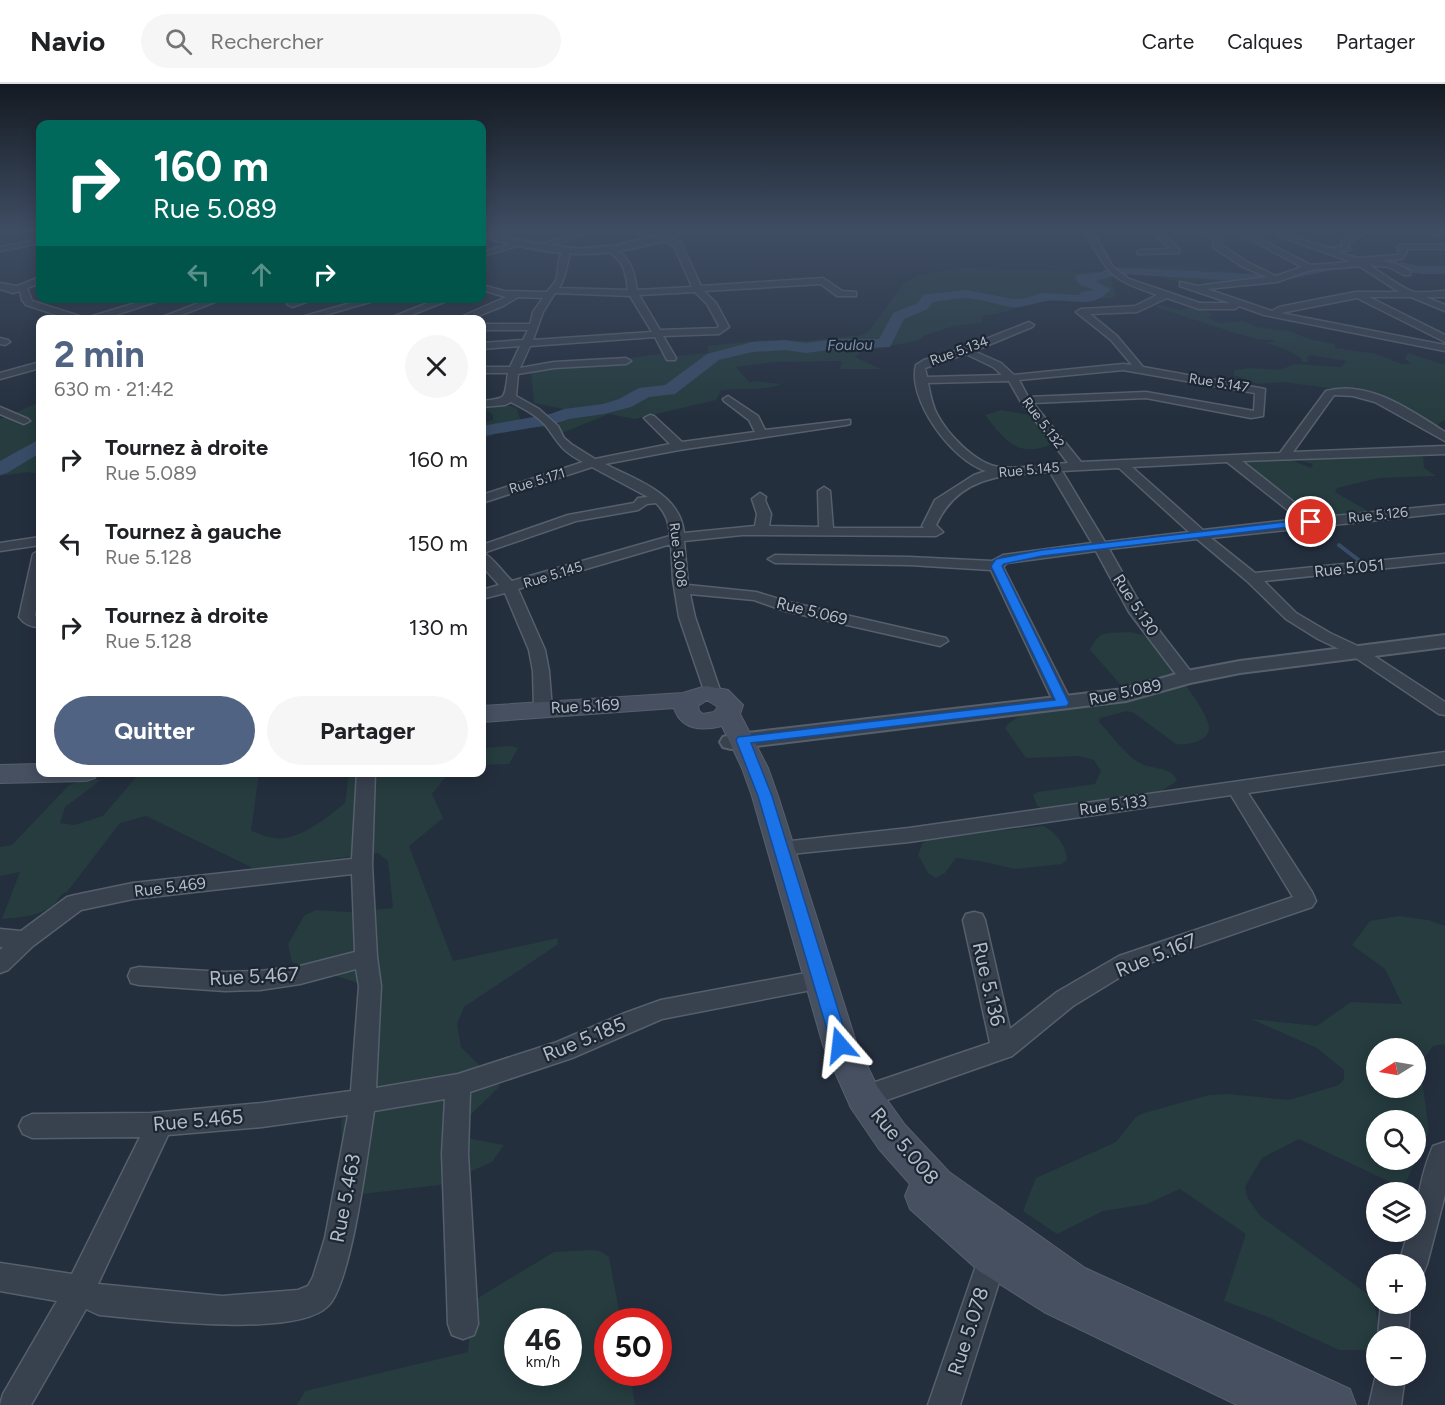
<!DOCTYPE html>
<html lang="fr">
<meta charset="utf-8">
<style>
body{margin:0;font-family:Figtree,sans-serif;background:#f6f6f6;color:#202124;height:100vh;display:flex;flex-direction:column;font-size:22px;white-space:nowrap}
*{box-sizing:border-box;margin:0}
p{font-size:20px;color:#757577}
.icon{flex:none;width:33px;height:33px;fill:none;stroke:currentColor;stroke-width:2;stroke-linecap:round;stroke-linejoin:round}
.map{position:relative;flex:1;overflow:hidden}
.sheet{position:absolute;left:36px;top:231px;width:450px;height:462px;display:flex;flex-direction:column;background:#fff;border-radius:12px;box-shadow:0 3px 15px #0003}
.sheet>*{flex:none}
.banner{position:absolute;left:36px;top:36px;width:450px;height:183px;border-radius:12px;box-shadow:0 3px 15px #0003;background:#00695c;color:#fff;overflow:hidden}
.needle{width:39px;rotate:259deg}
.controls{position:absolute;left:1366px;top:954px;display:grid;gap:12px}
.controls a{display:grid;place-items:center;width:60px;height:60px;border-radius:50%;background:#fff;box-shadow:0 3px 15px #0003;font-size:30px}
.speed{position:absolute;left:504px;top:1224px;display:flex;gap:12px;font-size:30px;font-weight:700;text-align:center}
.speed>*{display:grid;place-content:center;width:78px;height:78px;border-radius:50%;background:#fff;box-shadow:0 3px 15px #0003;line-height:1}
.speed small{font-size:15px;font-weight:400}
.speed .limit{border:9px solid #d22;background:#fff;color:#111}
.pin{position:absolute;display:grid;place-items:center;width:51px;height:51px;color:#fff;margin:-26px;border:3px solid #fff;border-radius:50%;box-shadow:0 2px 6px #0007}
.me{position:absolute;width:66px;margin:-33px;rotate:343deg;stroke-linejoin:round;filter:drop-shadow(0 0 4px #0008)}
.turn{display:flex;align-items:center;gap:21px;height:126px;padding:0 18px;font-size:27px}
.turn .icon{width:78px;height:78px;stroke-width:2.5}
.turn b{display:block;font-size:42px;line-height:51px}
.lanes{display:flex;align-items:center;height:57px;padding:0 18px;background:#0003;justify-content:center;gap:30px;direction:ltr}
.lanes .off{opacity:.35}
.round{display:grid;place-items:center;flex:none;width:63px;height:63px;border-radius:32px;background:#f6f6f6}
.headline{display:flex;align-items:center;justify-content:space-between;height:102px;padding:0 18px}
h1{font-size:36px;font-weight:700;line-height:45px;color:#506383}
.primary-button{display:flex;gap:12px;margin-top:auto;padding:12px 18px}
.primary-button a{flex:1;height:69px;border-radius:36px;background:#506383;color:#fff;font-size:24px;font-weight:700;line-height:69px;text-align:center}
.primary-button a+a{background:#f6f6f6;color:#202124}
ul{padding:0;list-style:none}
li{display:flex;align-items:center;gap:18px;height:84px;padding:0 18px}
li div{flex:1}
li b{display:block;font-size:22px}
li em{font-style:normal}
header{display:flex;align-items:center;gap:36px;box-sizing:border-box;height:84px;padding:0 30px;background:#fff;border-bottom:2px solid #e0e0e0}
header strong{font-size:28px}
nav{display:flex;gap:33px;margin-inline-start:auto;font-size:21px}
.search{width:420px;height:54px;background:#f6f6f6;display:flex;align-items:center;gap:15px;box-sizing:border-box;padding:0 21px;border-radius:33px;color:#757577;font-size:22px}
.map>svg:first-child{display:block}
.green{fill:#263c3f;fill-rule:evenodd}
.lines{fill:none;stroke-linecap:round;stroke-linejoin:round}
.stream{stroke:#394c67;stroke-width:4}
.river{fill:#394c67;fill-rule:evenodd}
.minor-casing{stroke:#565f6c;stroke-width:3}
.tertiary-casing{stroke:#565f6c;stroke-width:4}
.secondary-casing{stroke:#565f6c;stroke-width:2}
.minor{fill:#38414e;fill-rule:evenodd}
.tertiary{fill:#38414e;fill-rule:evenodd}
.secondary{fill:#465061;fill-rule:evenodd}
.route{fill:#1a73e8;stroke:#114b97;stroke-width:1.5}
.labels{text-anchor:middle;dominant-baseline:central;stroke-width:4.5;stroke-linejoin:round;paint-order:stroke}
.far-street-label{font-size:14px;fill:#b4bcc9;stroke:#1d2633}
.far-water-label{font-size:15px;font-style:italic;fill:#7c92b1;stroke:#1d2633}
.street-label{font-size:16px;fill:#b4bcc9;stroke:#1d2633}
.near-street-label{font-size:20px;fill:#b4bcc9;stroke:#1d2633}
</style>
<header>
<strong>Navio</strong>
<div class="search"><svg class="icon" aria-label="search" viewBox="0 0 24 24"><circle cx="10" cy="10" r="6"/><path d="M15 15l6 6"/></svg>Rechercher</div>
<nav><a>Carte</a><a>Calques</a><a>Partager</a></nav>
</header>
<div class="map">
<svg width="1445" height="1321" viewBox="0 0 1445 1321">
<rect width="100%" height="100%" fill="#242f3e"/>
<!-- green -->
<g class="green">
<path d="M1143 182H1187L1244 189 1259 188 1277 195 1218 202 1196 198 1200 203 1155 192 1110 189 1116 212 1111 214 1040 216 1005 228 983 232 981 239 954 242 926 251 917 257 863 267 855 273 880 285H840L842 277 776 278 736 283 750 299 754 297 781 300C769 307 737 304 721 306L716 316 635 335 609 330 564 348C559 347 556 345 551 344 525 342 504 344 482 356V339L493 336V331L488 327H482V322H511L517 325 520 335 554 344 573 327 534 319 531 287 533 286 661 270 676 272 708 269V262L765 256 806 257 862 251 869 247 904 199 920 191 960 184 1089 188Z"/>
<path d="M1158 221 1181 226 1194 223 1214 230 1208 234 1219 239 1243 237 1257 243 1289 247 1309 255 1334 260 1335 264 1376 270 1402 280H1412L1405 275 1408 269 1445 281V336L1439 339 1438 345 1357 305V302L1345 306 1282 298 1258 300 1234 291V286L1250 284 1280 286 1295 280 1341 283 1347 277 1311 271 1307 273 1308 278H1302L1301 274 1289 267 1265 258H1274L1273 256 1257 255 1235 249 1156 223Z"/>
<path d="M40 318V390L28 388 0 392V335Z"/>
<path d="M1001 326 1030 331 1040 342 1050 361C1016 374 1004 355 985 331Z"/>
<path d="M1338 368 1423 373 1424 384 1436 392 1379 394 1337 404 1335 408 1373 430 1310 435 1243 378 1284 373 1311 384 1313 380 1303 377 1301 373 1336 375 1340 374Z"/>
<path d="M1130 548 1144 551 1151 559C1164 574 1208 625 1209 643 1210 658 1187 661 1176 660L1134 629 1127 627 1100 634 1099 638C1110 649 1127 673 1140 679 1152 686 1172 682 1177 697L1155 711 1044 725 1037 722 1033 711 1038 708 1095 700 1101 687 1094 676 1079 672 1026 674 1005 644C1020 621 1100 613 1127 608L1090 566C1100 544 1109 550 1130 548Z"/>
<path d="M511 662 518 664 509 680 482 681V664Z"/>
<path d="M156 688 259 689 251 747C258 749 266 753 274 754 298 758 328 733 345 719L349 689H449L432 710 443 734 409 762 453 877 558 854 557 861 464 923 457 940 461 963 500 1002 450 1051 504 1061 492 1078 440 1101 353 1111 344 1106 341 1039 377 905 292 878 288 860 304 832 316 826 349 828 393 824 388 777 378 769 255 785 146 732 120 739 67 808C59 810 60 815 54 820 40 833 19 833 2 835L20 788 0 792V763L12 761 68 702 83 695 101 696 65 723 60 739 74 741 103 732 136 693Z"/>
<path d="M1044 742C1056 749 1067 762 1067 776L1062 780 1015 785 980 777 956 774 945 789 936 794 929 790 918 771 922 760 929 754Z"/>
<path d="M1399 832 1428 836 1445 842V960L1433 962 1420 980 1429 1048 1403 1104 1299 1055 1262 1074 1245 1103 1247 1113 1260 1132 1373 1214 1381 1252H1377V1263L1374 1266H1339L1268 1233 1224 1217 1246 1150 1180 1105 1147 1120 1103 1127 1057 1150 1023 1127 1036 1094 1116 1058 1136 1033 1144 1029 1209 1011 1228 1010 1289 1016 1339 1001 1344 995V986L1317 964 1251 935 1317 942 1351 918 1402 920 1385 885 1352 861 1370 837ZM1377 964H1416V1004H1377ZM1377 1036H1416V1076H1377Z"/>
<path d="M591 1166 600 1167 609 1173 621 1237 608 1238V1288L630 1289 635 1321H297L305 1307 468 1268 473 1217 554 1168ZM518 1238H568V1288H518Z"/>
</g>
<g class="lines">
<!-- stream -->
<path class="stream" d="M1339 461 1365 481"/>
<!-- river -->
<g class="river">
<path d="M1378 174 1420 182H1445V190H1420L1378 182 1327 187 1272 199 1122 190 1095 197 1111 205C1092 228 1067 212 1042 218 1031 220 1022 224 1011 223 996 221 980 214 965 214 955 214 943 217 933 218L928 225 904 235 890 263 836 265 806 269 785 266 752 268 719 276 675 310 649 313 631 323 604 330 569 335 555 340 482 352V342L550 330 564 325 603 320 619 315 639 304 665 301 707 270 752 258 785 256 806 259 836 255H879L893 229 918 219 923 211 928 210 966 206 1013 215 1027 214 1041 209 1079 211 1081 208 1094 206 1080 201 1075 194 1077 191 1101 188 1110 183 1272 191 1327 179Z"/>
<path d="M40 355V369L7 389 0 391V377Z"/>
</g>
<defs>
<g id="minor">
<path d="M580 148H592L540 165 533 163Z"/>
<path d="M637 148H645L654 157 647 159Z"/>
<path d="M1085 148H1093L1113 183 1129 195 1200 219H1230L1180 202V198L1197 202 1267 193 1241 182 1213 163 1215 158 1199 148H1208L1222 155 1220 160 1247 178 1276 192 1302 183 1236 148H1246L1311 181 1351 178 1279 152V148L1329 164 1342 162 1341 157 1358 148H1367L1348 160 1350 166 1338 168 1357 174 1397 171 1399 168 1397 163 1401 161H1445V165H1406L1407 168 1402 175 1380 177 1394 179 1410 187V191H1404L1389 183 1369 181C1381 188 1404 206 1415 208 1425 209 1435 207 1445 207V213H1426L1445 221V227L1411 213H1369L1445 251V258L1357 214 1281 229 1445 261V267L1264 231 1239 222 1235 225H1199L1167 214 1137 228 1090 230 1117 252 1143 283 1265 305 1263 332 1251 334 1146 314 1033 319 1081 378 1280 369 1326 307C1368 295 1412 327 1445 348V357L1375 318 1353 312 1334 311 1293 368 1445 362V370L1242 377 1314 434 1445 421V429L1211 454 1255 489 1445 470V478L1264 497 1296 529 1330 549 1362 564 1445 618V631L1439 630 1350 570 1318 555 1286 535 1247 497 1197 455 1109 465 1144 527 1195 593 1187 598 1181 597 1129 528 1096 467 1007 479 1003 483 1072 619 1069 623H1057L1054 619 991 486 909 481 775 479 768 475 775 471 909 473 992 477 1003 471 1092 459 1050 388C1002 391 959 392 936 441L943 448 936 452 742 451 684 457 688 501 756 508 789 518 946 554 948 557 940 562 785 527 754 516 690 510 695 533 721 609 719 613H707L705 609 679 533 673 496 671 460 518 505 545 566 549 587 552 625 549 629H537L534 625 533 587 529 566 505 509 482 515V506L499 501 482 482V461L568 431 634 419 638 414 648 413 592 383 482 419V411L583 378C564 368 561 363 549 346 541 333 524 325 511 318L505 321 482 323V317C508 314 504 315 508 289H482V283H510L520 262 482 265V259L523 256 528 246H482V240H530L533 228 543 214 518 213 503 222 468 236H454L506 213 482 206V201L504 207 547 208C550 204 554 200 556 196 560 185 555 172 567 165L571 167C566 180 567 192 559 204L628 206C625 186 625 178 607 167L606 165 610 163C630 171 634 186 637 206L692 203 674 162 659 155 658 153 662 151 681 159 701 202 823 194 842 207 856 208V212H837L821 200 704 207 716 219 729 243 719 250 663 252 676 274 675 276H667L655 253 530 262 520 284 554 278 626 274 631 277 626 280 554 284 518 290 516 312 539 325 558 342 564 354 571 360 595 375 670 360 644 334 650 331 654 332 682 358 755 348 749 336 724 317 723 315 728 312 758 332 765 346 850 336V340L846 341 679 366 605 380C636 396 680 409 684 449L755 442 757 430 752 415 760 409 766 413 765 416 771 430 769 442 819 443 818 407 824 403 830 407 833 444H924L922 442 935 416 974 391 986 387C951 376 907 315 916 281L924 276 953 268 1029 238 1034 241 1032 243 974 267 1001 279 1014 291 1123 280 1132 281 1111 256 1076 228 1081 225 1135 222 1157 211C1109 194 1110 192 1085 148ZM1359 182 1399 208H1355L1279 223 1272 227 1207 205 1277 198 1310 186ZM695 208 707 220 719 242 717 244 660 246 639 211ZM555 209 630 212 652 248 533 256 543 228ZM966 270 993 283 1002 291 927 293 925 284ZM1123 286 1255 309 1254 327 1146 308 1028 313 1019 296ZM1009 297 1021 318 1068 379C1047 380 1021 386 999 383 976 380 947 350 937 330 932 321 930 309 928 299ZM1227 378 1299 435 1203 446 1132 383ZM1119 384 1189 448 1105 458 1062 387ZM656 419C666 429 669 438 670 452L512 497C504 490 492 472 483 469L576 437 638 426 647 420Z"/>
<path d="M1153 148H1161L1179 165V169L1138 170 1137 168 1141 166 1169 165Z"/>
<path d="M1428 148H1445V152L1429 150Z"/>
<path d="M40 155V159L0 167V163Z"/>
<path d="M518 158 525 160 482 172V168Z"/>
<path d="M40 193V199L27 204 32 217 86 234 152 214H167L101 236H72L26 221 22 216 20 207 13 209 0 205V199L17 202Z"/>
<path d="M211 214H225L169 236H155Z"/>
<path d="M302 214H318L292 223 287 220Z"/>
<path d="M368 214H384L308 236H291Z"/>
<path d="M440 214H454L399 236H385Z"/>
<path d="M0 254 8 256 10 258 5 261 0 260Z"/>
<path d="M40 278V284L0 295V289Z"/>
<path d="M0 323 28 335 30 337 24 340 0 330Z"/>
<path d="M40 453V461L0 467V459Z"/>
<path d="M40 466V503L35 532 40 533V543C32 543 25 541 19 533L33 470Z"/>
<path d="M1445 668V680L1248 709 1312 808 1316 817 1312 823 1135 884 1073 922 1012 972 864 1024 855 1021 851 1013 855 1005 990 959 963 836 966 830 974 828 982 830 985 836 1010 945 1057 908 1119 872 1293 813 1231 711 909 758 780 771 773 769 770 764 773 759 909 744Z"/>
<path d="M357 688H375L372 781 377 873 381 902 376 1004 458 990 557 958 625 929 661 916 806 889 814 891 817 898 814 905 806 907 662 935 572 974 470 1008 468 1070 478 1240 474 1251 463 1255 452 1251 448 1240 442 1070 445 1015 374 1027C368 1065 352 1199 328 1222 296 1255 145 1235 99 1231L86 1225 31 1321H0L3 1310 57 1217 0 1207V1179L72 1190 140 1053 32 1054 23 1050 19 1042 23 1034 32 1030 151 1029 262 1019 351 1007 359 902 356 885 300 900 260 906 225 907 139 901 131 899 128 892 131 885 139 883 225 888 260 887 300 882 355 868 352 790 133 815 81 826 33 862 8 886 0 889V866L3 863H0V845L21 847 67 813 75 811 133 799 352 775ZM348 1031 325 1154 313 1193 308 1202 298 1206 222 1212 98 1200 168 1051 262 1043Z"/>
<path d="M1445 1058V1111L1427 1180 1423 1190 1416 1193V1180H1399L1408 1148H1416C1416 1118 1421 1090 1433 1062Z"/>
<path d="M993 1159 1003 1163 1007 1173 960 1321H928L979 1173 983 1163Z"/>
<path d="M1381 1220H1410L1408 1252H1378Z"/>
<path d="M1377 1286V1292H1405L1401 1321H1369Z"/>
</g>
<g id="tertiary">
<path d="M482 148 543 161 581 165 619 161 670 148H685C676 154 661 157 650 160 584 178 546 168 482 153Z"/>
<path d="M1445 551V563L1240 589 1190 599 1126 617 731 665 723 663 720 658 723 653 731 651 1124 605 1187 587 1240 577Z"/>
</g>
<g id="secondary">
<path d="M706 602 728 606 743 621 740 630 768 684 778 712 857 961 877 1002 905 1041 949 1088 1085 1184 1350 1305 1356 1321H1237L1044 1228 979 1187 910 1125 905 1112 910 1100 879 1065 851 1024 823 961 752 712 742 684 722 642C702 647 681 646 674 624L482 638V622L683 609ZM707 616 718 623 714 628 703 630 699 627 698 622Z"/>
<path d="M40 680V688H99L95 694 86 697 0 699V681Z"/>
</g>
</defs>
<!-- minor casing -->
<use href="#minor" class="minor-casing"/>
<!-- tertiary casing -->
<use href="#tertiary" class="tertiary-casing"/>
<!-- secondary casing -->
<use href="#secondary" class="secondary-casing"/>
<!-- minor -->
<use href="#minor" class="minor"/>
<!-- tertiary -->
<use href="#tertiary" class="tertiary"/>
<!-- secondary -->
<use href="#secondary" class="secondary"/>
</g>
<!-- sky -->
<linearGradient id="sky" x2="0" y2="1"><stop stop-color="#141a22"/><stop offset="0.44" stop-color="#3f4d63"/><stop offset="1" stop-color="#3f4d63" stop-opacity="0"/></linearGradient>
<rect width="1445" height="333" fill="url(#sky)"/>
<!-- route -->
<path class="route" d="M1311 435 1315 436V440L1042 472 1004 480 1002 482 1069 619 1067 622 751 659 772 712 849 961 846 966 840 969 833 966 758 712 736 656 738 653 1055 616 991 482 996 475 1042 466Z"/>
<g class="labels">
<!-- far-street labels -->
<g class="far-street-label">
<text transform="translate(959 267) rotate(-20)">Rue 5.134</text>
<text transform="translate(1219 299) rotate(9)">Rue 5.147</text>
<text transform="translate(1043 339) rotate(53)">Rue 5.132</text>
<text transform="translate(1029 386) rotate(-5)">Rue 5.145</text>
<text transform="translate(537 397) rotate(-17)">Rue 5.171</text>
<text transform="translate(1378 431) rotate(-6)">Rue 5.126</text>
<text transform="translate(678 471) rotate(83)">Rue 5.008</text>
<text transform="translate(553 491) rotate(-17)">Rue 5.145</text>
</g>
<!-- far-water labels -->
<g class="far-water-label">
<text transform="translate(850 261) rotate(-1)">Foulou</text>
</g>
<!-- street labels -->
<g class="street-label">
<text transform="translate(1349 484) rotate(-6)">Rue 5.051</text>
<text transform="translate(1136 521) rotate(57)">Rue 5.130</text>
<text transform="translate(812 527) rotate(14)">Rue 5.069</text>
<text transform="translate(1125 608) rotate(-12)">Rue 5.089</text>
<text transform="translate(585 622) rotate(-3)">Rue 5.169</text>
<text transform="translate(1113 721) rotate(-8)">Rue 5.133</text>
<text transform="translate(170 803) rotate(-7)">Rue 5.469</text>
</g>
<!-- near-street labels -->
<g class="near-street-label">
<text transform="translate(1156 871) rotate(-22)">Rue 5.167</text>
<text transform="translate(254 892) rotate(-3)">Rue 5.467</text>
<text transform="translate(989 900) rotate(77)">Rue 5.136</text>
<text transform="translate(584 955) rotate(-22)">Rue 5.185</text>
<text transform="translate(198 1036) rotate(-5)">Rue 5.465</text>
<text transform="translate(905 1062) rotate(50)">Rue 5.008</text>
<text transform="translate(345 1114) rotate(-79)">Rue 5.463</text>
<text transform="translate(968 1247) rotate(-72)">Rue 5.078</text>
</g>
</g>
</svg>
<div class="controls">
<a><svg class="needle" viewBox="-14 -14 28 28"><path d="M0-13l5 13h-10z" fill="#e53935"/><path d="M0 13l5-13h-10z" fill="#757577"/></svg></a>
<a><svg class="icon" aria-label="search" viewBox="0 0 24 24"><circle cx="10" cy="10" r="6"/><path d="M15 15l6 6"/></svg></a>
<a><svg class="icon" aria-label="layers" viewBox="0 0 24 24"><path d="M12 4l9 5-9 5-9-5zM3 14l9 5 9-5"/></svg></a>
<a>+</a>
<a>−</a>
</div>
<div class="speed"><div>46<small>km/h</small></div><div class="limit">50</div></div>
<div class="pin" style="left:1311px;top:438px;background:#d93025"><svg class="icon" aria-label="arrive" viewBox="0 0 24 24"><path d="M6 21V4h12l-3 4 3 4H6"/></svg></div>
<svg class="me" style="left:840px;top:961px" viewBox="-20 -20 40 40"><path d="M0-17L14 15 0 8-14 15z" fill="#1a73e8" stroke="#fff" stroke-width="4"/></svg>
<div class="banner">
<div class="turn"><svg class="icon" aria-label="right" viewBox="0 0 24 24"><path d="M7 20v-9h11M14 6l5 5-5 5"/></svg><div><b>160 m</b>Rue 5.089</div></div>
<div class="lanes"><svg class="icon off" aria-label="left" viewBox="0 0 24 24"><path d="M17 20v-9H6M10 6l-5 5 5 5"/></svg><svg class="icon off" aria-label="ahead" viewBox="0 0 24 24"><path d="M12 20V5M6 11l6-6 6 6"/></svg><svg class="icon" aria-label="right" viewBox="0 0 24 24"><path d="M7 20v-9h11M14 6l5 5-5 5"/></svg></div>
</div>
<section class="sheet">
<div class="headline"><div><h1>2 min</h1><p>630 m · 21:42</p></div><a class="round"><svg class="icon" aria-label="close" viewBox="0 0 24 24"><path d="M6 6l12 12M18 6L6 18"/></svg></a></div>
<ul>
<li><svg class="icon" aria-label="right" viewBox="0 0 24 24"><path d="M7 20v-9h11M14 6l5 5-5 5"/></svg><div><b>Tournez à droite</b><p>Rue 5.089</p></div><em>160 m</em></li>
<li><svg class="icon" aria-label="left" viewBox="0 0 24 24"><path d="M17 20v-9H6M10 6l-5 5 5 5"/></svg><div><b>Tournez à gauche</b><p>Rue 5.128</p></div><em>150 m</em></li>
<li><svg class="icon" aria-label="right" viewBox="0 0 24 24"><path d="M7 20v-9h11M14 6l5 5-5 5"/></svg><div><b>Tournez à droite</b><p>Rue 5.128</p></div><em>130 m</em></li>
</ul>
<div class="primary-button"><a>Quitter</a><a>Partager</a></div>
</section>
</div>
